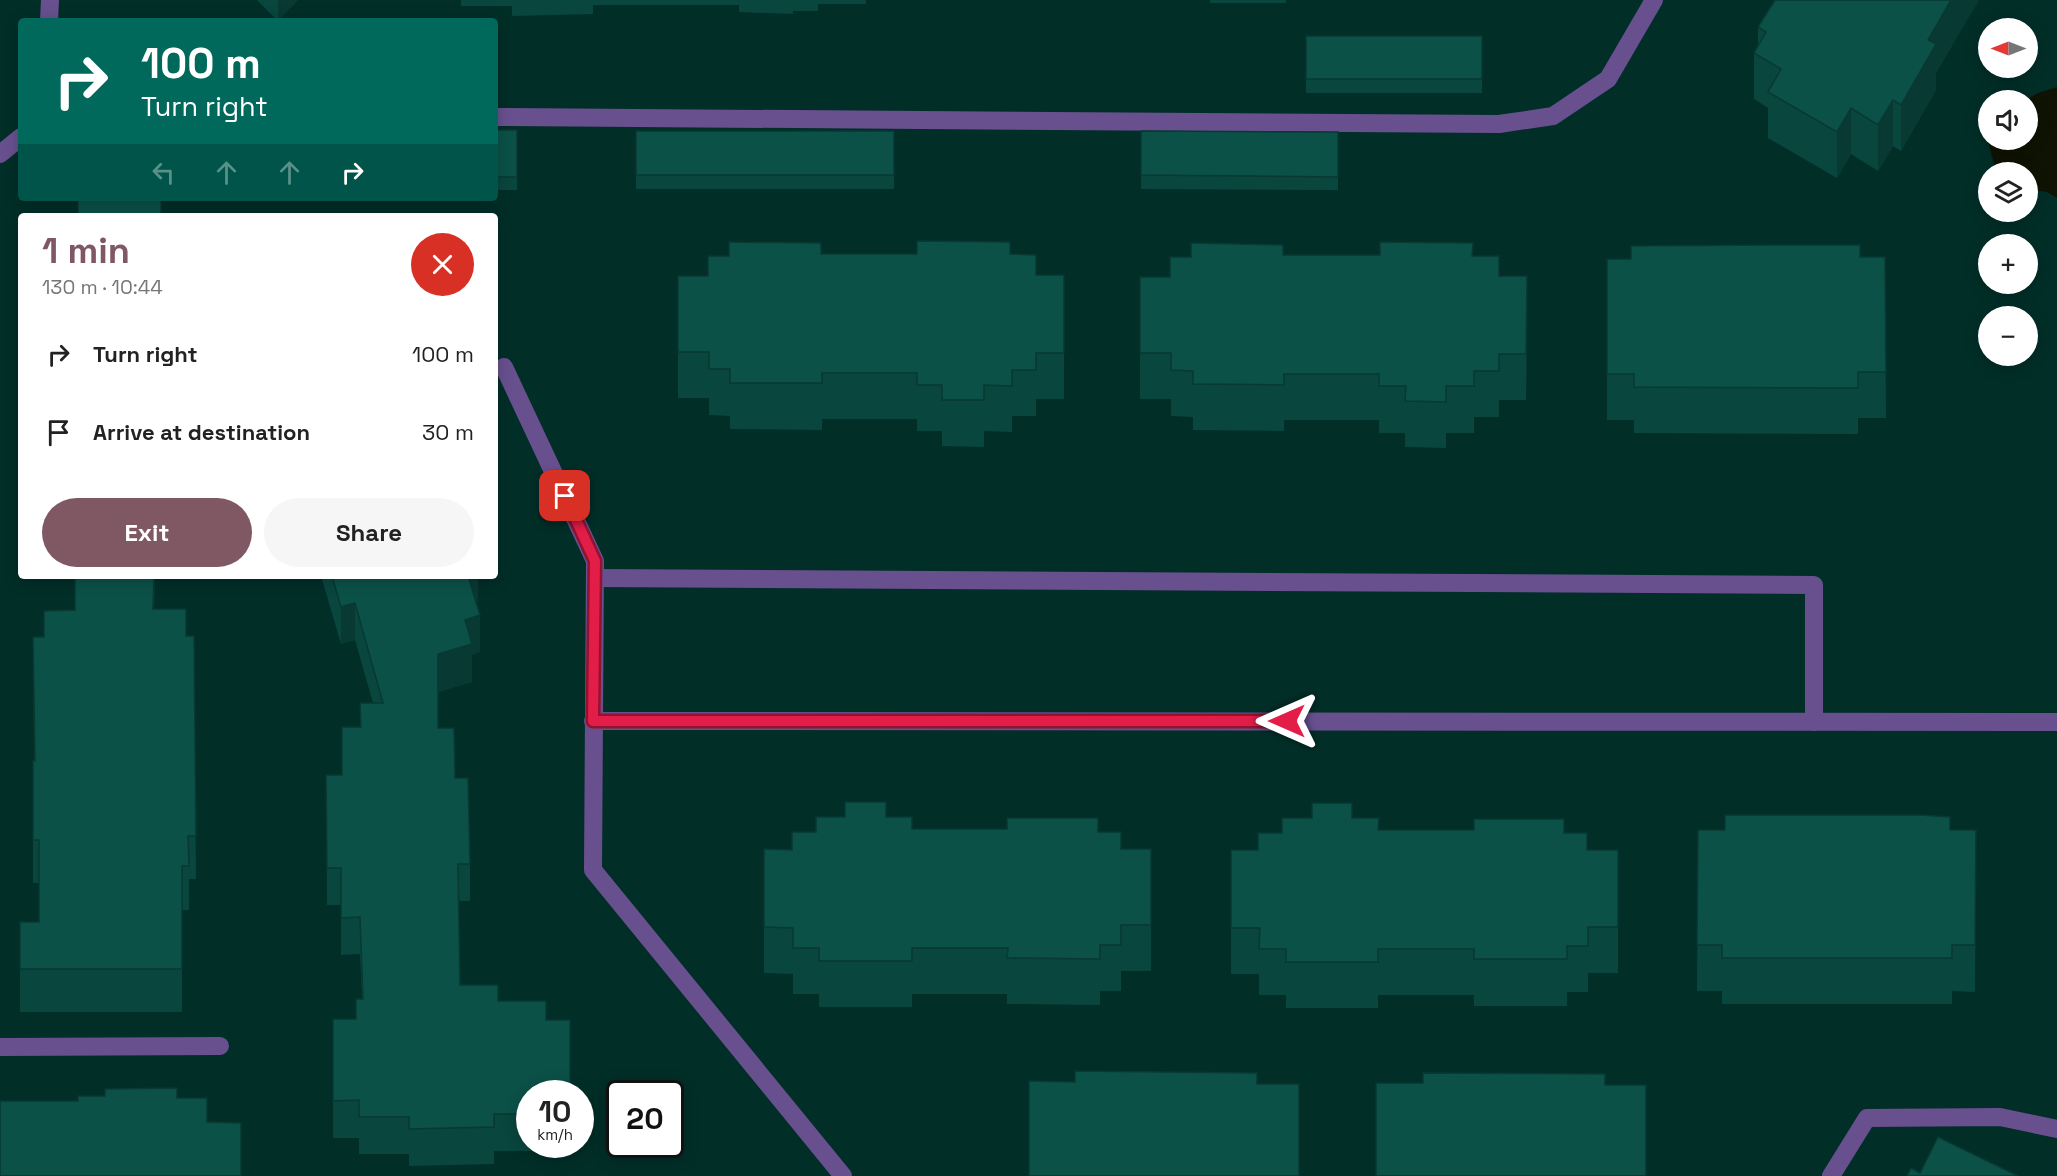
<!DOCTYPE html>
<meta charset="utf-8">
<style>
body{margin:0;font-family:"Space Grotesk",sans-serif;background:#f6f6f6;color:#222;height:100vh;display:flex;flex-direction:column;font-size:22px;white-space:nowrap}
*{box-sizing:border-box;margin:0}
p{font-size:20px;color:#767676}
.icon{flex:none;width:33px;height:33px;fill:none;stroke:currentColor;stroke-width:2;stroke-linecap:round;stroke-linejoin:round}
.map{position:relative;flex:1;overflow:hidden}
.side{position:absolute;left:18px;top:213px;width:480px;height:366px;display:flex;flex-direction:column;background:#fff;border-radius:6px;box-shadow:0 3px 15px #0003}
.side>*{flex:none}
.banner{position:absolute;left:18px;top:18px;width:480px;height:183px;border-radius:6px;box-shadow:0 3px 15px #0003;background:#00695c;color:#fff;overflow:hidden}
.needle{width:39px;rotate:270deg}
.tools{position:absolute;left:1978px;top:18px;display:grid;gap:12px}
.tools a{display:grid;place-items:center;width:60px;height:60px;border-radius:50%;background:#fff;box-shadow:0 3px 15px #0003;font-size:30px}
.speed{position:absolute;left:516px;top:1080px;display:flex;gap:12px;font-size:30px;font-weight:700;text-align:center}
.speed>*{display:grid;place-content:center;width:78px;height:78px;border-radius:50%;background:#fff;box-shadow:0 3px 15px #0003;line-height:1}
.speed small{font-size:15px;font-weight:400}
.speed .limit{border:3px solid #111;border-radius:9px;background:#fff;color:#111}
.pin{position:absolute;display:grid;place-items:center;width:51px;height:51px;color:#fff;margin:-26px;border-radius:12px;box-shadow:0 3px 9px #0006}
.me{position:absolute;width:66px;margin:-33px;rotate:270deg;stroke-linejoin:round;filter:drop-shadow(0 0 4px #0008)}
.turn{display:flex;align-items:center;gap:21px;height:126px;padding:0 24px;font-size:27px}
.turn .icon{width:78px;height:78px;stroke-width:2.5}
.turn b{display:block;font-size:42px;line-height:51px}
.lanes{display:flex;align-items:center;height:57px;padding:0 24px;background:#0003;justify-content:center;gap:30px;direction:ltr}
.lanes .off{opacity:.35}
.round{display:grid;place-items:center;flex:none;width:63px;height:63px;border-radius:32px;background:#f6f6f6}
.overview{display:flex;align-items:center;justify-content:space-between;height:102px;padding:0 24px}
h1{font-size:36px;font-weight:600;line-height:45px;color:#7f5864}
.action{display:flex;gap:12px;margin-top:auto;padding:12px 24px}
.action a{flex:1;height:69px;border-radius:36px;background:#7f5864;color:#fff;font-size:24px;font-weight:600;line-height:69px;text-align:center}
.action a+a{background:#f6f6f6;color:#222}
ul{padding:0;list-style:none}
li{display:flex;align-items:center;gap:18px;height:78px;padding:0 24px}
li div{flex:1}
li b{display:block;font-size:22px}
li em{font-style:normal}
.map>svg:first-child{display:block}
.water{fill:#0f1303}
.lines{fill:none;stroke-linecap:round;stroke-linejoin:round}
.minor{stroke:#68508f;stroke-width:18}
.wall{fill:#09463e}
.shaded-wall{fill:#083932}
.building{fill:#0b5148;stroke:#083932;stroke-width:1.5}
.route-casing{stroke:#92132f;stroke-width:15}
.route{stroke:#e11d48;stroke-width:10}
</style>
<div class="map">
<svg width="2057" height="1176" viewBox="0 0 2057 1176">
<rect width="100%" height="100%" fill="#022e28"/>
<!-- water -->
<path class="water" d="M2057 87V198L2047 192 2028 189V172H1996L1987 137 1989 132V140H2028V100H2026L2038 93Z"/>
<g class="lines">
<!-- minor -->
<g class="minor">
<path d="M49 21 50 0"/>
<path d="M495 117 1499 124 1553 116 1608 79 1654 0"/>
<path d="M0 154 21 137"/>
<path d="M504 367 595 561 593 870 843 1176"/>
<path d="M595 578 1814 585V722"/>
<path d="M593 721 2057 722"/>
<path d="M0 1047 220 1046"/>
<path d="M1831 1176 1867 1118 2000 1117 2057 1129"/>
</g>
</g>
<!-- wall -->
<g class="wall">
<path d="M257 0H298L278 21Z"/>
<path d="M461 0H866V4H818V11H793V14L739 12V5H593V14L512 16V6H461Z"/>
<rect x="1210" y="0" width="76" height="3"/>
<path d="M1775 0H1979L1968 18 1936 73V90L1901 151 1893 146 1878 171 1851 154 1837 178 1768 138V108L1754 99V53L1758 44V27Z"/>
<rect x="1306" y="36" width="176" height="57"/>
<rect x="495" y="130" width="22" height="60"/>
<rect x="636" y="131" width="258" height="58"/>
<path d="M1141 131 1338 132V190L1141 189Z"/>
<path d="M821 254H1010L1036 275H1064V399H1036V416H1012V432L984 431V447L942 446V431H917V419H822V430L730 429V416L709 415V398H678V276H708Z"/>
<path d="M1283 255 1473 256 1499 276 1527 322 1526 400H1499V417H1474V433H1446V448L1405 447V433H1379V420H1284V431L1193 430V417L1171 416V399H1140V277H1170L1191 257Z"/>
<path d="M1885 257 1886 418H1858V434L1634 433V420H1607V259Z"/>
<path d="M42 576H186V577H155L154 609 186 636H194L196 879H189V910H182V1012H20V922H39V883H33V761H34L33 637H44L75 610V577H42Z"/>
<path d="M321 576H478V601H476L480 652 472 655V682L438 692V728L455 778 470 864V901H458L460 985 498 1001 530 1094V1144H544V1151H494V1164L409 1166V1154H359V1138H333V1019H356V999H362L360 954 341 955V905H327L326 775H342L360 727V703H373L355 640 341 644Z"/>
<path d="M886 817 912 829 1098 832 1121 849 1151 895V971H1121V991H1100V1005L1007 1004V994H912V1007H819V994H793V974L764 973V849L792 850 816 832Z"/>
<path d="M1312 818H1352L1379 830 1564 833 1587 850H1618V973H1588V992H1567V1006H1474V995H1378V1008H1286V995H1259V974H1231V850H1258Z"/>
<path d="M1698 830H1976L1975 992 1952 991V1004H1722V991H1697Z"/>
</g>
<!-- shaded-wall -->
<g class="shaded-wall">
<path d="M278 0H298L278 21Z"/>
<path d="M1951 0H1979L1968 18 1936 73V90L1901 151V105L1928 40Z"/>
<path d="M1893 100V146L1878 171V125Z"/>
<path d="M1851 108V154L1837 178V132Z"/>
<path d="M1527 276V322L1526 400V354Z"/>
<path d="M154 576 155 577 153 653V609Z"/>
<path d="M466 576H478V601L466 604Z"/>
<path d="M355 603V640L341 644V607Z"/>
<path d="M480 615V652L472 655V682L438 692V654L465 620Z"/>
</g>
<!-- building -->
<g class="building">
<path d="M1775 0H1951L1928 40 1936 44 1901 105 1893 100 1878 125 1851 108 1837 132 1768 92 1781 69 1754 53 1766 32 1758 27Z"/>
<rect x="1306" y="36" width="176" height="43"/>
<rect x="495" y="130" width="22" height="47"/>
<rect x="636" y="131" width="258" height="44"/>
<path d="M1141 131 1338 132V177L1141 175Z"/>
<rect x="78" y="198" width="83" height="18"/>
<path d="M917 241 1010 242V254L1036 255V275H1064V353H1036V370H1012V386L984 385V400H942V385H917V373H822V383H730V369H709V352H678V276H708V256H729V242L821 243V254H917Z"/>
<path d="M1380 242 1473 243 1472 256H1499V276H1527L1526 354H1499V371H1474V386H1446V402L1405 401 1406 386H1379V374H1284V385L1193 384V371L1171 370V353H1140V277H1170V257H1191V243L1283 245V255H1380Z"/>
<path d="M1770 245H1860V257H1885L1886 372H1858V388L1634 387V374H1607V259H1631V246Z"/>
<path d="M75 576H154L153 609H186V636H194L196 836H188L189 866H182V969H20V922H39V840H33V761H35L33 637H44V611L75 610Z"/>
<path d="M332 576H468L480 615 465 620 472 644 438 654V728H454L455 778H468L470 864H458L460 985H498V1001H546V1020H570V1094H530V1114H494V1127L409 1129V1117H359V1100L333 1101V1019H356V999H363L360 917 341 918V868H327L326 775H342V727H361L360 703H383L355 603 341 607Z"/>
<path d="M845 802H886V817H912V829H1007V818H1098V832H1121V849H1151V925H1121V945H1100V959L1007 958 1008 948H912V961H819V948H793V928L764 927V849L792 850V832H816V817H845Z"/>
<path d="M1312 803H1352V818H1379L1378 830H1474V819H1564V833H1587V850H1618V927H1588V946H1567V959H1474V949H1378V962H1286V949H1259L1260 928H1231V850H1258V833H1282V818H1312Z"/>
<path d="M1725 815H1920L1950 817V830H1976L1975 945H1952V958H1722V945H1697L1698 830H1725Z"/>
<path d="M1075 1071 1257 1073V1084H1299V1176H1029V1081L1075 1082Z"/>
<path d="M1423 1073 1605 1074V1085H1646V1176H1376V1083H1423Z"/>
<path d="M177 1088V1098H207V1122L241 1123V1176H0V1101H78V1096H105V1089Z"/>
<path d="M1938 1137 2018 1176H1907L1911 1168 1920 1173Z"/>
</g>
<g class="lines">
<defs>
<path id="route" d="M565 496 595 561 593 721H1287"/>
</defs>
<!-- route casing -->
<use href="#route" class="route-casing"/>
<!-- route -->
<use href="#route" class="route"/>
</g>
</svg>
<div class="tools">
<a><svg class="needle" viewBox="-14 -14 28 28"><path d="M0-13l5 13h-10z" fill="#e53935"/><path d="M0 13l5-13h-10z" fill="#767676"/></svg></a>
<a><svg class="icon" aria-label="sound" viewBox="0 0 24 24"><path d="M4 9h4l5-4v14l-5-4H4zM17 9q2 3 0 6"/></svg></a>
<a><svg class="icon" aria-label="layers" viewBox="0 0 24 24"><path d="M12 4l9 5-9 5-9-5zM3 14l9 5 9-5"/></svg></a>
<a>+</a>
<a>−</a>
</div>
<div class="speed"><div>10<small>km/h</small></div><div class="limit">20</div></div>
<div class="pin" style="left:565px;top:496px;background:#d93025"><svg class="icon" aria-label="arrive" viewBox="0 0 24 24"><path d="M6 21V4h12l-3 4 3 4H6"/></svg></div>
<svg class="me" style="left:1287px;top:721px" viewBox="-20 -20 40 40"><path d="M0-17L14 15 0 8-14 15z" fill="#e11d48" stroke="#fff" stroke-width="4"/></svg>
<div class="banner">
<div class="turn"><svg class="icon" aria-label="right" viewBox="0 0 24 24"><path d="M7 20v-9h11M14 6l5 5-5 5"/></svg><div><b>100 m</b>Turn right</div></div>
<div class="lanes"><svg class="icon off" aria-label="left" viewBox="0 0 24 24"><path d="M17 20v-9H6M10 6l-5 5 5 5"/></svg><svg class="icon off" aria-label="ahead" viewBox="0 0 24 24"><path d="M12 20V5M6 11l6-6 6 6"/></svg><svg class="icon off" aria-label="ahead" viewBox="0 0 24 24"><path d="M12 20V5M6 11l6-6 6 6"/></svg><svg class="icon" aria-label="right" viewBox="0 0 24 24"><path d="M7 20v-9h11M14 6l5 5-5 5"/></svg></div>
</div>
<section class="side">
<div class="overview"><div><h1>1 min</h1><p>130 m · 10:44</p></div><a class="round" style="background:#d93025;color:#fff"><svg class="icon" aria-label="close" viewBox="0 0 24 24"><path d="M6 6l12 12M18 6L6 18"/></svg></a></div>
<ul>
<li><svg class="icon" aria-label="right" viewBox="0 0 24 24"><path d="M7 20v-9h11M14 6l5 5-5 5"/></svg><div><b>Turn right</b></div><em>100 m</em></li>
<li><svg class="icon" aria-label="arrive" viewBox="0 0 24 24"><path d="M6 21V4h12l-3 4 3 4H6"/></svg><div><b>Arrive at destination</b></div><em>30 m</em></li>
</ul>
<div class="action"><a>Exit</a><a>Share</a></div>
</section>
</div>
